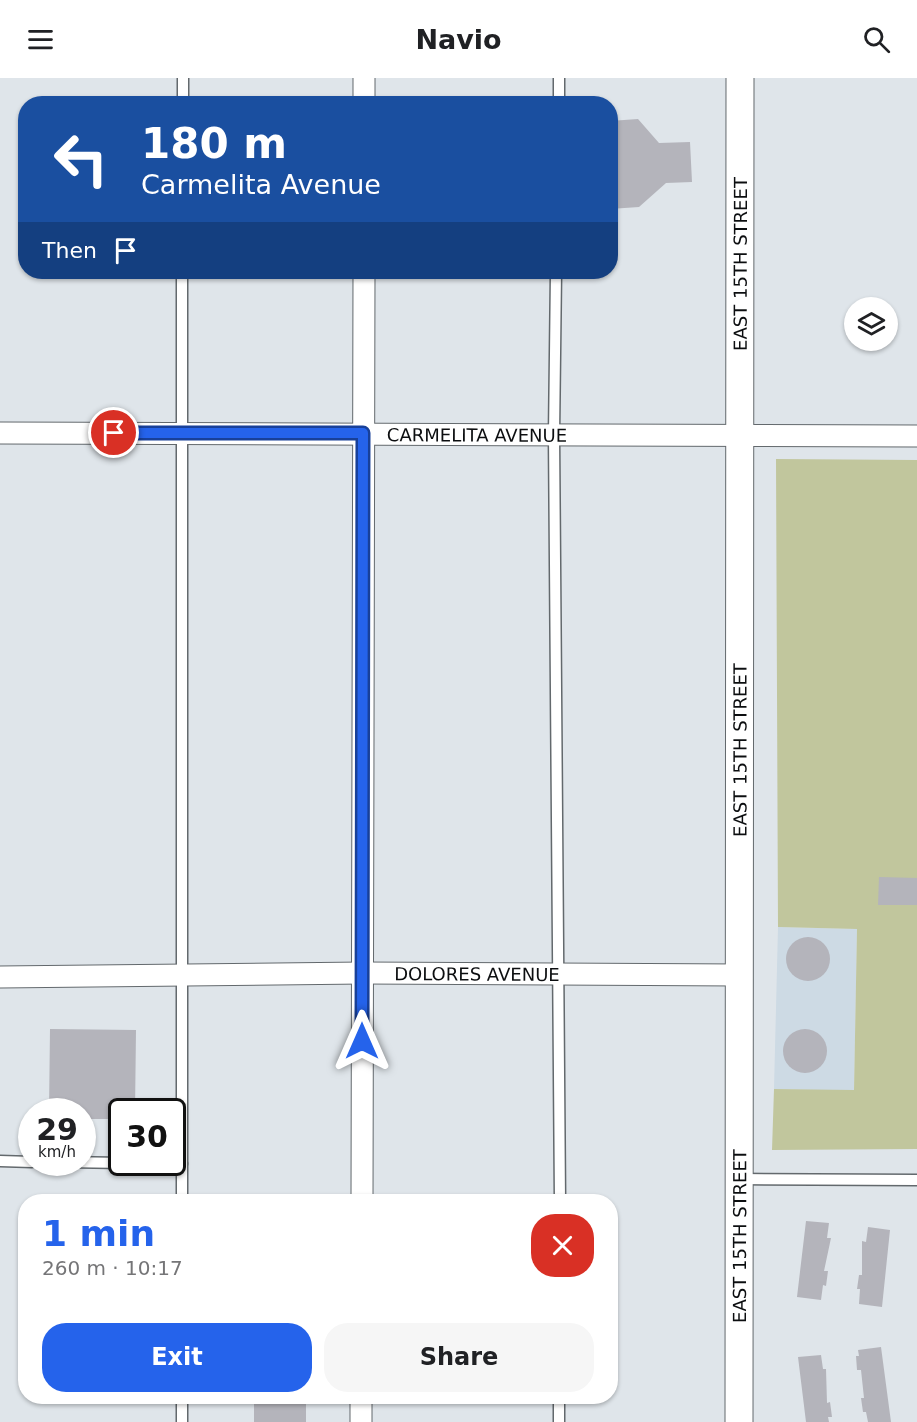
<!DOCTYPE html>
<meta charset="utf-8">
<style>
body{margin:0;font-family:"DejaVu Sans",sans-serif;background:#f6f6f6;color:#202124;height:100vh;display:flex;flex-direction:column;font-size:22px;white-space:nowrap}
*{box-sizing:border-box;margin:0}
p{font-size:20px;color:#757577}
.icon{flex:none;width:33px;height:33px;fill:none;stroke:currentColor;stroke-width:2;stroke-linecap:round;stroke-linejoin:round}
.map{position:relative;flex:1;overflow:hidden}
.panel{position:absolute;left:18px;top:1116px;width:600px;height:210px;display:flex;flex-direction:column;background:#fff;border-radius:24px;box-shadow:0 2px 4px #0004}
.panel>*{flex:none}
.top-card{position:absolute;left:18px;top:18px;width:600px;height:183px;border-radius:24px;box-shadow:0 2px 4px #0004;background:#1a4fa0;color:#fff;overflow:hidden}
.fabs{position:absolute;left:844px;top:219px;display:grid;gap:12px}
.fabs a{display:grid;place-items:center;width:54px;height:54px;border-radius:50%;background:#fff;box-shadow:0 2px 4px #0004;font-size:30px}
.speed{position:absolute;left:18px;top:1020px;display:flex;gap:12px;font-size:30px;font-weight:700;text-align:center}
.speed>*{display:grid;place-content:center;width:78px;height:78px;border-radius:50%;background:#fff;box-shadow:0 2px 4px #0004;line-height:1}
.speed small{font-size:15px;font-weight:400}
.speed .limit{border:3px solid #111;border-radius:9px;background:#fff;color:#111}
.pin{position:absolute;display:grid;place-items:center;width:51px;height:51px;color:#fff;margin:-26px;border:3px solid #fff;border-radius:50%;box-shadow:0 2px 6px #0007}
.me{position:absolute;width:66px;margin:-33px;rotate:0deg;stroke-linejoin:round;filter:drop-shadow(0 0 4px #0008)}
.turn{display:flex;align-items:center;gap:21px;height:126px;padding:0 24px;font-size:27px}
.turn .icon{width:78px;height:78px;stroke-width:2.5}
.turn b{display:block;font-size:42px;line-height:51px}
.then{display:flex;align-items:center;height:57px;padding:0 24px;background:#0003;gap:12px;font-size:22px}
.round{display:grid;place-items:center;flex:none;width:63px;height:63px;border-radius:24px;background:#f6f6f6}
.headline{display:flex;align-items:center;justify-content:space-between;height:102px;padding:0 24px}
h1{font-size:36px;font-weight:700;line-height:45px;color:#2563eb}
.cta{display:flex;gap:12px;margin-top:auto;padding:12px 24px}
.cta a{flex:1;height:69px;border-radius:24px;background:#2563eb;color:#fff;font-size:24px;font-weight:700;line-height:69px;text-align:center}
.cta a+a{background:#f6f6f6;color:#202124}
header{display:flex;justify-content:space-between;align-items:center;height:78px;padding:0 24px;background:#fff;font-size:27px;font-weight:700}
.map>svg:first-child{display:block}
.built{fill:#cddae4}
.green{fill:#c1c69d}
.building{fill:#b4b4bb}
.lines{fill:none;stroke-linecap:round;stroke-linejoin:round}
.service-casing{stroke:#63696d;stroke-width:13}
.minor-casing{stroke:#63696d;stroke-width:23}
.tertiary-casing{stroke:#63696d;stroke-width:29}
.service{stroke:#fff;stroke-width:10}
.minor{stroke:#fff;stroke-width:21}
.tertiary{stroke:#fff;stroke-width:27}
.route-casing{stroke:#184099;stroke-width:15}
.route{stroke:#2563eb;stroke-width:10}
.labels{text-anchor:middle;dominant-baseline:central;stroke-width:5;stroke-linejoin:round;paint-order:stroke}
.street-label{font-size:18px;fill:#0c0e10;stroke:#ecf2f7}
</style>
<header><svg class="icon" aria-label="menu" viewBox="0 0 24 24"><path d="M4 6h16M4 12h16M4 18h16"/></svg>Navio<svg class="icon" aria-label="search" viewBox="0 0 24 24"><circle cx="10" cy="10" r="6"/><path d="M15 15l6 6"/></svg></header>
<div class="map">
<svg width="917" height="1344" viewBox="0 0 917 1344">
<rect width="100%" height="100%" fill="#dfe5ea"/>
<!-- built -->
<path class="built" d="M778 849 857 851 854 1013 774 1011Z"/>
<!-- green -->
<path class="green" d="M776 381 917 382V1071L772 1072 774 1011 854 1012 857 851 778 849Z"/>
<!-- building -->
<g class="building">
<path d="M638 41 659 65 690 64 692 104 666 105 639 129 610 131V43Z"/>
<path d="M879 799 917 800V827H878Z"/>
<circle cx="808" cy="881" r="22"/>
<circle cx="805" cy="973" r="22"/>
<path d="M50 951 136 952 135 1034H122V1041H82V1034H49Z"/>
<path d="M806 1143 829 1145 827 1160H831L824 1193H828L826 1208 823 1207 821 1222 797 1219Z"/>
<path d="M868 1149 890 1152 882 1229 859 1226 860 1211H857L859 1197H862V1163L866 1164Z"/>
<path d="M881 1269 891 1344H868L866 1334H863L861 1320H864L861 1292H857L856 1278H859L858 1272Z"/>
<path d="M821 1277 823 1291H826L827 1325 830 1324 832 1339H828L829 1344H806L798 1279Z"/>
<rect x="254" y="1318" width="52" height="26"/>
</g>
<g class="lines">
<defs>
<g id="service">
<path d="M183 26V0"/>
<path d="M559 26V0"/>
<path d="M556 194 554 357 560 1124"/>
<path d="M0 1083 32 1084"/>
<path d="M65 1084 182 1086"/>
<path d="M739 1101 917 1102"/>
<path d="M182 1124V194"/>
<path d="M182 1318V1344"/>
<path d="M559 1344V1318"/>
</g>
<g id="minor">
<path d="M364 26V0"/>
<path id="s1" d="M0 355 917 358"/>
<path id="s2" d="M0 899 363 895 739 897"/>
<path d="M362 1124 364 194"/>
<path d="M361 1344V1318"/>
</g>
<g id="tertiary">
<path id="s3" d="M739 1344 740 0"/>
</g>
</defs>
<!-- service casing -->
<use href="#service" class="service-casing"/>
<!-- minor casing -->
<use href="#minor" class="minor-casing"/>
<!-- tertiary casing -->
<use href="#tertiary" class="tertiary-casing"/>
<!-- service -->
<use href="#service" class="service"/>
<!-- minor -->
<use href="#minor" class="minor"/>
<!-- tertiary -->
<use href="#tertiary" class="tertiary"/>
</g>
<g class="lines">
<defs>
<path id="route" d="M114 355H363L362 963"/>
</defs>
<!-- route casing -->
<use href="#route" class="route-casing"/>
<!-- route -->
<use href="#route" class="route"/>
</g>
<g class="labels">
<!-- street labels -->
<g class="street-label">
<text stroke="none"><textPath href="#s3" startOffset="1158">EAST 15TH STREET</textPath></text>
<text stroke="none"><textPath href="#s1" startOffset="477">CARMELITA AVENUE</textPath></text>
<text stroke="none"><textPath href="#s3" startOffset="672">EAST 15TH STREET</textPath></text>
<text stroke="none"><textPath href="#s2" startOffset="477">DOLORES AVENUE</textPath></text>
<text stroke="none"><textPath href="#s3" startOffset="186">EAST 15TH STREET</textPath></text>
</g>
</g>
</svg>
<div class="fabs">
<a><svg class="icon" aria-label="layers" viewBox="0 0 24 24"><path d="M12 4l9 5-9 5-9-5zM3 14l9 5 9-5"/></svg></a>
</div>
<div class="speed"><div>29<small>km/h</small></div><div class="limit">30</div></div>
<div class="pin" style="left:114px;top:355px;background:#d93025"><svg class="icon" aria-label="arrive" viewBox="0 0 24 24"><path d="M6 21V4h12l-3 4 3 4H6"/></svg></div>
<svg class="me" style="left:362px;top:963px" viewBox="-20 -20 40 40"><path d="M0-17L14 15 0 8-14 15z" fill="#2563eb" stroke="#fff" stroke-width="4"/></svg>
<div class="top-card">
<div class="turn"><svg class="icon" aria-label="left" viewBox="0 0 24 24"><path d="M17 20v-9H6M10 6l-5 5 5 5"/></svg><div><b>180 m</b>Carmelita Avenue</div></div>
<div class="then">Then<svg class="icon" aria-label="arrive" viewBox="0 0 24 24"><path d="M6 21V4h12l-3 4 3 4H6"/></svg></div>
</div>
<section class="panel">
<div class="headline"><div><h1>1 min</h1><p>260 m · 10:17</p></div><a class="round" style="background:#d93025;color:#fff"><svg class="icon" aria-label="close" viewBox="0 0 24 24"><path d="M6 6l12 12M18 6L6 18"/></svg></a></div>
<div class="cta"><a>Exit</a><a>Share</a></div>
</section>
</div>
